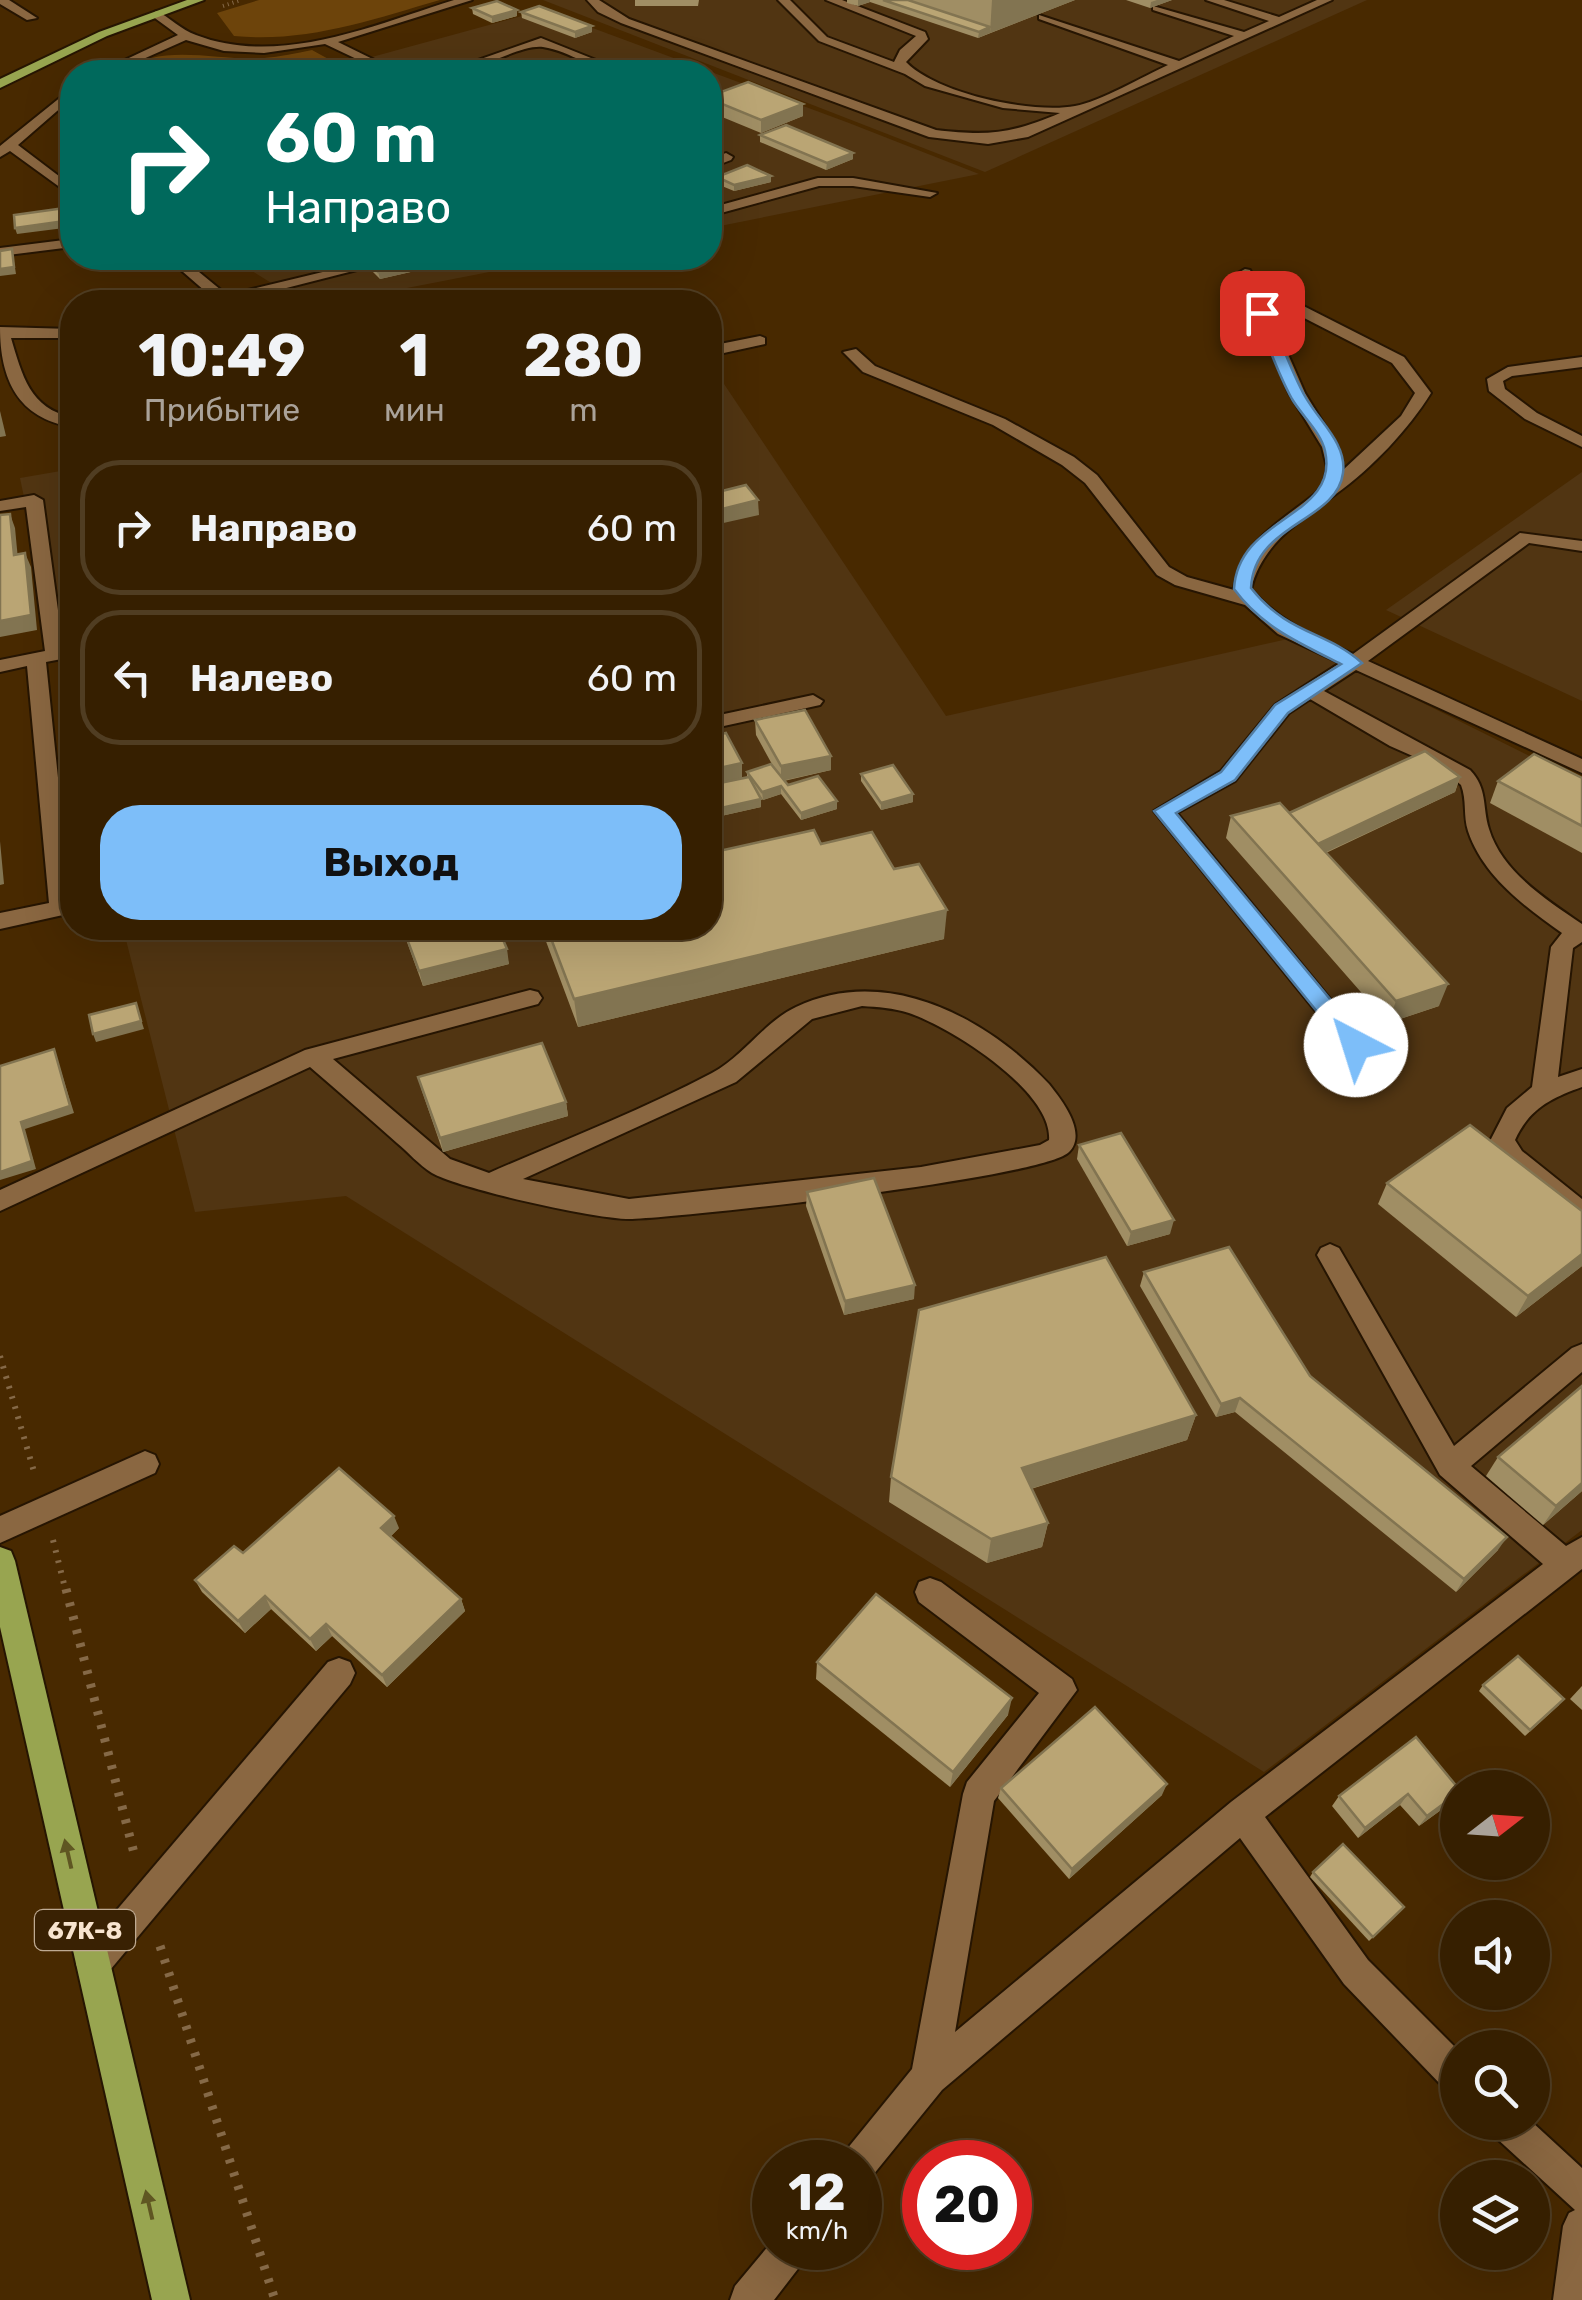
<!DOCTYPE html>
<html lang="ru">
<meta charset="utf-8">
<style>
body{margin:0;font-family:Rubik,sans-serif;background:#412c0f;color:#f1f3f6;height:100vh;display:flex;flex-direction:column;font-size:38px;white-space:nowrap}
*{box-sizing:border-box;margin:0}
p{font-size:32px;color:#aaa299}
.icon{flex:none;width:55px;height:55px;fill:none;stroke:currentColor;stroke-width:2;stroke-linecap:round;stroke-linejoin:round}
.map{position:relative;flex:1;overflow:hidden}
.side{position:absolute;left:60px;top:290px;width:662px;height:650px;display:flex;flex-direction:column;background:#361f00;border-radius:40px;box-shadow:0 10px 40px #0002,0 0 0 2px #503d22}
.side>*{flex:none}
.banner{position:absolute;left:60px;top:60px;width:662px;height:210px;border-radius:40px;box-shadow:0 10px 40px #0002,0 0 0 2px #503d22;background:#00695c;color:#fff;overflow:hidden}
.needle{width:65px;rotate:73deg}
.tools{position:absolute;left:1440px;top:1770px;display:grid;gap:20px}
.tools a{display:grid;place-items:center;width:110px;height:110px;border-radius:50%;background:#361f00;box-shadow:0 10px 40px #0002,0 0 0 2px #503d22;font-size:50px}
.speed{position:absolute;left:752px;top:2140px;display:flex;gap:20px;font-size:50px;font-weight:700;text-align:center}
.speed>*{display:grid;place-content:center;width:130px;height:130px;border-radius:50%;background:#361f00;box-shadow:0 10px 40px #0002,0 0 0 2px #503d22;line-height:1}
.speed small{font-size:25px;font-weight:400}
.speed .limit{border:15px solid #d22;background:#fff;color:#111}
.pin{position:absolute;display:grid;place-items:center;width:85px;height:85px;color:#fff;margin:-42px;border-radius:20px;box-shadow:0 5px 15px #0006}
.me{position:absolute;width:110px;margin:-55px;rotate:320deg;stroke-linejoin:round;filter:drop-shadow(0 0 8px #0008)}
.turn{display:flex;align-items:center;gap:35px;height:210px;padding:0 40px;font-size:45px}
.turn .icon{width:130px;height:130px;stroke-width:2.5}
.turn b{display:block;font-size:70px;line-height:85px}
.eta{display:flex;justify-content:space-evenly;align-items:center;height:170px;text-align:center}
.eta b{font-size:60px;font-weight:700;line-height:70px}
.cta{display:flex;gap:20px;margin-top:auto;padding:20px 40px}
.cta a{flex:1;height:115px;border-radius:40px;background:#7dbef9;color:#111;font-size:40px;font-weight:700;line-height:115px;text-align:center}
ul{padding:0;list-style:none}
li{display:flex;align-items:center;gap:30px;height:135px;margin:0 20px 15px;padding:0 20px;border:5px solid #503d22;border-radius:40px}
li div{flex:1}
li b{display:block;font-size:38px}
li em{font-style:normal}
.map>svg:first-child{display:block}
.built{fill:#513512}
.green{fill:#6d440b}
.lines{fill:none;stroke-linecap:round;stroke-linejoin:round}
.service-casing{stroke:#261502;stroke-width:4}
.primary-casing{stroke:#261502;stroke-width:4}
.path-far2{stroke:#856947;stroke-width:4;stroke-dasharray:1 4;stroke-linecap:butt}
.path-far1{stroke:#856947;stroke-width:6;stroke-dasharray:2.5 8;stroke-linecap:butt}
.path{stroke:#856947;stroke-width:9;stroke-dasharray:4 10;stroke-linecap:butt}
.service{fill:#8a6741;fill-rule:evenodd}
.primary{fill:#98a550;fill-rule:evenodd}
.wall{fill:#a08e64}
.shaded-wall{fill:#827451}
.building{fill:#baa574;stroke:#827451;stroke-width:2.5}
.oneway{fill:#5f5622}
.route{fill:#7dbef9;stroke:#517ca2;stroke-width:2.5}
.labels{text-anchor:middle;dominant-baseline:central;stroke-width:10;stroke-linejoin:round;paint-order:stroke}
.shield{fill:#392103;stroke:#bfaa92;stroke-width:2.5}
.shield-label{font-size:25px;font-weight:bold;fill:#f8e4cf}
</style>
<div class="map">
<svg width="1582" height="2300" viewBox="0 0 1582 2300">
<rect width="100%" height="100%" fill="#482900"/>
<!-- built -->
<g class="built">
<path d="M543 0H1367L985 172Z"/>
<path d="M544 10 849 123 979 174 710 228V72H317Z"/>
<path d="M231 258H561L335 302H302Z"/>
<path d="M710 363 946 716 1292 638 1582 782V1530L1264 1772 346 1196 195 1212 123 928H710Z"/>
<path d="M72 469V726L20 478Z"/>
<path d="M1582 472V701L1386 610Z"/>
</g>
<!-- green -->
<g class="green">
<path d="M259 0H440C371 20 306 43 234 36L217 13Z"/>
<path d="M312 50 332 61 295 72H123C160 41 220 62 264 58 280 57 296 53 312 50Z"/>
</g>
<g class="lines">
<defs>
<g id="service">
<path d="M0 0H9L37 18 27 20 0 4Z"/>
<path d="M454 0H472L338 42 399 72H384L325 44 264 53 224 51 186 40 114 72H99L178 35 152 16 156 11C170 17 181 30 196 35 279 67 374 25 454 0Z"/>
<path d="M587 0H599L629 19 936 130C988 136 1011 134 1060 113L1003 108 925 86 905 74 819 41 778 0H790L827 37 894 62 900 50 916 36 826 0H842L925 32 928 39 906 62C937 94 1033 114 1075 106 1099 102 1144 76 1168 65L1039 19V15L1179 61 1234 36 1153 10V6L1244 32 1269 21 1206 0H1224L1279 17 1317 0H1332L1028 137 988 144 929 137 621 23 598 12Z"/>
<path d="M541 38 626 72C596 74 572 51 543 47 519 44 476 74 444 72Z"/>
<path d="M72 88V98L18 145 72 186V196L10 151 0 157V146Z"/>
<path d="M726 153 733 157 731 160 710 168V159Z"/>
<path d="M818 178H853L937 193 930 197 853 186H819L710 216V208Z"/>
<path d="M72 239V247L0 256V248Z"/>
<path d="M167 258H182L227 295 381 258H404L231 302H208L213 298Z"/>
<path d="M1245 269 1250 270 1256 282 1404 357 1431 393C1408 430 1372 468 1336 494 1301 520 1262 543 1251 589 1279 622 1314 636 1353 654L1520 533 1582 541V551L1529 543 1368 661 1582 759V773L1356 670 1324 691 1470 770C1488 789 1482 806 1489 829 1502 872 1547 900 1582 924V942L1573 948 1558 1077 1582 1069V1087C1551 1098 1529 1109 1515 1140L1522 1151 1582 1199V1223L1573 1220 1504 1165 1490 1141 1507 1108 1532 1087 1551 947 1562 933C1525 907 1483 876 1468 831 1463 816 1467 800 1461 785L1442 769 1390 746 1310 699 1289 713 1235 781 1177 813 1368 1045 1364 1051H1348L1154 811 1221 771 1275 705 1340 663 1278 634 1245 605 1175 585 1157 575 1085 483 1062 465 993 425 863 372 843 352 856 349 875 366 1005 419 1074 457 1097 475 1169 567 1187 577 1234 590C1239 542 1282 521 1316 493L1324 483 1327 467 1322 447 1289 393 1243 285 1238 273ZM1263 297 1392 363 1415 393 1401 416 1343 470 1338 447 1305 393Z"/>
<path d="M0 327 72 329V338H11C22 375 30 409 72 417V427C18 418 0 380 0 327Z"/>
<path d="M760 336 765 338V344L710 356V346Z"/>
<path d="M1582 357V367L1512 376 1503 381 1505 389 1537 413 1582 436V447L1525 419 1489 391 1487 379 1508 367Z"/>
<path d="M34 495 43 500 63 647 72 645V657L46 662 72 913 0 929V913L49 903 27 666 0 672V660L45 651 26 507 0 511V501Z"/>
<path d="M813 695 823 701 820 705 710 729V717Z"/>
<path d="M530 990 538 992 542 998 538 1004 333 1059 450 1159 489 1173C564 1140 640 1111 712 1073 744 1056 764 1022 796 1007 886 964 986 1017 1049 1084 1061 1099 1088 1133 1069 1152 1044 1178 688 1217 632 1219 599 1220 460 1189 432 1173 419 1165 408 1152 397 1143 368 1117 339 1092 310 1067L0 1211V1190L305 1050ZM862 1006C878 1007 893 1008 909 1013 950 1027 1053 1091 1049 1140L1040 1145 921 1167 629 1199 523 1179 736 1082 812 1019Z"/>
<path d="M1330 1244 1339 1248 1454 1446 1572 1348 1582 1344V1372L1471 1466 1566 1546 1582 1537V1569L1265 1817 1368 1960 1458 2050V2094L1445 2089 1344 1984 1240 1838 942 2090 873 2175 860 2181V2162H841L847 2149 912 2069 963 1794 967 1782 1039 1693 919 1602 915 1592 919 1582 930 1578 941 1582 1072 1679 1077 1690 994 1801 955 2032 1231 1802 1543 1564 1440 1475 1317 1255 1321 1248Z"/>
<path d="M145 1451 155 1455 159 1464 155 1473 0 1543V1516Z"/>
<path d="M339 1658 350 1662 355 1673 350 1684 105 1976 93 1981 81 1976 76 1964 81 1952 328 1662Z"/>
<path d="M1488 2122H1532L1582 2168V2300H1553L1563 2226 1569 2213 1575 2210 1493 2135Z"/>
<path d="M775 2238V2248H810L804 2261 774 2300H730L735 2286Z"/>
</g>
<g id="primary">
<path d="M187 0H204L107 36 0 88V79L99 32Z"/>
<path d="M0 1547 11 1551 15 1561 190 2300H152L0 1627Z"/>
</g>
</defs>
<!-- service casing -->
<use href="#service" class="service-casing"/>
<!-- primary casing -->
<use href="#primary" class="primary-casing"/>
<!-- path-far2 -->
<path class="path-far2" d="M223 6 241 0"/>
<!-- path-far1 -->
<g class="path-far1">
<path d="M0 1356 35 1475"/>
<path d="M53 1540 66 1592"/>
</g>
<!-- path -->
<g class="path">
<path d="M66 1589 135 1857"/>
<path d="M160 1946 275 2300"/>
</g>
<!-- service -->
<use href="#service" class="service"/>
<!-- primary -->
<use href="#primary" class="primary"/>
</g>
<!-- wall -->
<g class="wall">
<path d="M635 0H699L698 6H635Z"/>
<path d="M847 0H1075L978 38 870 2 858 6 847 3Z"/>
<path d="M1126 0H1172L1150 8Z"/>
<path d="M472 8 517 16 492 23 473 14Z"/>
<path d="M521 12 592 32 575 38 522 18Z"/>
<path d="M710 96 803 104V116L761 133 710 112Z"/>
<path d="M760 135 853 153V159L826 170 760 142Z"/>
<path d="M771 176V182L734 191 717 184V177Z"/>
<path d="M249 258H309L258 269Z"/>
<path d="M427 261 428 268 380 279 371 270 369 263Z"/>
<path d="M755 720 831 770 784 781 788 785 837 801V809L801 820 781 794 763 800 757 792 761 799V807L721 816 710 793V736L742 763V778L747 777V772L773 766 756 735Z"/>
<path d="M861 774 913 802 881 810 861 781Z"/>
<path d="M1460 777 1455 792 1326 853 1439 1006 1388 1023 1226 838 1231 816 1289 813Z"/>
<path d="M1582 778V853L1490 803 1498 781Z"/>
<path d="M821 844 894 869 944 939 578 1027 541 928H710Z"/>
<path d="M402 928H498L509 964 423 986Z"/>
<path d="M418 1077 566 1102 568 1116 443 1152 422 1091Z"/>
<path d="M1079 1145 1170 1234 1127 1246 1077 1159Z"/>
<path d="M1387 1183 1582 1211V1266L1516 1317 1378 1204Z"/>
<path d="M807 1192 914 1299 844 1315 806 1206Z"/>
<path d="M1144 1272 1498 1550 1456 1592 1235 1412 1216 1417 1140 1286Z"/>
<path d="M1196 1415 1187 1440 1031 1489 1048 1523 1042 1547 987 1563 889 1502 891 1477Z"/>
<path d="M1498 1457 1582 1491 1543 1525 1486 1476Z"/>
<path d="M399 1528 390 1537 461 1599 465 1611 387 1687 332 1636 316 1651 271 1609 245 1633 202 1592 195 1580 243 1553Z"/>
<path d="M817 1662 1008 1715 950 1787 816 1679Z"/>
<path d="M1483 1685 1559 1705 1525 1736 1479 1691Z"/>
<path d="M1582 1686V1710L1570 1699Z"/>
<path d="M1001 1788 1162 1795 1069 1879 998 1798Z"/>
<path d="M1458 1788V1795L1452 1802 1419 1826 1400 1805 1358 1838 1332 1806 1339 1796Z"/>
<path d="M1313 1872 1399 1912 1369 1941 1310 1877Z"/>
</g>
<!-- shaded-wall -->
<g class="shaded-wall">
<path d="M858 0H870V2L858 6Z"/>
<path d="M992 0H1075L990 33Z"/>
<path d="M1157 0H1172L1150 8 1151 2Z"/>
<path d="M517 10V16L492 23V17Z"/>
<path d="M592 26V32L575 38V32Z"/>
<path d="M990 27V33L978 38 979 32Z"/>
<path d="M803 104V116L761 133V120Z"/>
<path d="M853 153V159L826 170 827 163Z"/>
<path d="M771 176V182L734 191V185Z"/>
<path d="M72 220V227L17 234 15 228Z"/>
<path d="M12 249 16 274 0 276V269Z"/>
<path d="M256 258H309L258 269Z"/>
<path d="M504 258H527L504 263Z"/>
<path d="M427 261 428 268 380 279 378 272Z"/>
<path d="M0 411 6 436 0 437Z"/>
<path d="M758 500 759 515 710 526V512Z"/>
<path d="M10 514 15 528 19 570 14 555Z"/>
<path d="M25 553 31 567 37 630 0 637V621Z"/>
<path d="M831 756V770L781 781V766Z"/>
<path d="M742 763V785L710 786V770Z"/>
<path d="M1460 777 1455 792 1307 861 1312 846Z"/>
<path d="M781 786V794L763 800 762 792Z"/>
<path d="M913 794V802L881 810V803Z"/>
<path d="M761 799V807L721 816V808Z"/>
<path d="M837 801V809L801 820V813Z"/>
<path d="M0 841 4 884 0 885Z"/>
<path d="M947 910 944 939 578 1027 574 999Z"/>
<path d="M212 928H262L216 939Z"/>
<path d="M507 949 509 964 423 986 419 971Z"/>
<path d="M1448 984 1439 1006 1388 1023 1396 1001Z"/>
<path d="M136 1003 144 1029 96 1042 93 1034Z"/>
<path d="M54 1049 74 1113 25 1129 36 1169 0 1180V1172Z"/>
<path d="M566 1102 568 1116 443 1152 440 1138Z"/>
<path d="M1174 1220 1170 1234 1127 1246 1131 1232Z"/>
<path d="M1582 1254V1266L1516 1317 1528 1296Z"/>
<path d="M915 1285 914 1299 844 1315 845 1301Z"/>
<path d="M1240 1398 1235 1412 1216 1417 1221 1404Z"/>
<path d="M1196 1415 1187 1440 1017 1493 1022 1468Z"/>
<path d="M1582 1483V1491L1543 1525 1556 1506Z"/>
<path d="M394 1516 399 1528 386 1541 381 1528Z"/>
<path d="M1048 1523 1042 1547 987 1563 991 1539Z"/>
<path d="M1507 1537 1498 1550 1456 1592 1464 1579Z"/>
<path d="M265 1596 271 1609 245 1633 238 1621Z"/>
<path d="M461 1599 465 1611 387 1687 382 1675Z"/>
<path d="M326 1624 332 1636 316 1651 310 1639Z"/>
<path d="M1012 1698 1008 1715 950 1787 953 1772Z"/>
<path d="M1167 1784 1162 1795 1069 1879 1072 1869Z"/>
<path d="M1458 1793 1452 1802 1419 1826 1427 1816Z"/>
<path d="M1408 1794 1400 1805 1358 1838 1365 1828Z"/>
</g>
<!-- building -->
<g class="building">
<path d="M883 0H908L990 27 979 32Z"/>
<path d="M497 1 517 10 492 17 472 8Z"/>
<path d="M539 6 592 26 575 32 521 12Z"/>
<path d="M748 82 803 104 761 120 710 99V96Z"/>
<path d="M786 125 853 153 827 163 760 135Z"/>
<path d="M747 165 771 176 734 185 717 177Z"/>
<path d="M72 207V220L15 228 14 215Z"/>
<path d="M12 249 14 267 0 269V251Z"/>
<path d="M393 258H424L427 261 378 272 369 263Z"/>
<path d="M746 485 758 500 710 512V494Z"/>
<path d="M10 514 14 555 25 553 31 615 0 621V515Z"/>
<path d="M805 710 831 756 781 766 755 720Z"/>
<path d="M726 733 742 763 710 770V736Z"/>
<path d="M1425 751 1460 777 1318 844 1289 813Z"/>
<path d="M1534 754 1582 778V826L1498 781Z"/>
<path d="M771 764 788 785 818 776 837 801 801 813 781 786 762 792 747 772Z"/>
<path d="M893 765 913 794 881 803 861 774Z"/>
<path d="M749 777 761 799 721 808 710 785Z"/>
<path d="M1280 803 1448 984 1396 1001 1231 816Z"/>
<path d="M814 830 821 844 872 832 894 869 919 864 947 910 574 999 547 928H710V853Z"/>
<path d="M403 928H498L507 949 419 971Z"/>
<path d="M136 1003 141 1021 93 1034 89 1015Z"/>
<path d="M542 1043 566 1102 440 1138 418 1077Z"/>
<path d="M54 1049 70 1106 21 1122 32 1161 0 1172V1066Z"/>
<path d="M1470 1125 1582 1211V1254L1528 1296 1387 1183Z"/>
<path d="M1121 1133 1174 1220 1131 1232 1079 1145Z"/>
<path d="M874 1178 915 1285 845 1301 807 1192Z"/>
<path d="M1229 1247 1310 1376 1507 1537 1464 1579 1240 1398 1221 1404 1144 1272Z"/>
<path d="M1106 1257 1196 1415 1022 1468 1048 1523 991 1539 891 1477 919 1310Z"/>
<path d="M1582 1386V1483L1556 1506 1498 1457Z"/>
<path d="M339 1468 394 1516 381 1528 461 1599 382 1675 326 1624 310 1639 265 1596 238 1621 195 1580 234 1546 243 1553Z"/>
<path d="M876 1594 1012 1698 953 1772 817 1662Z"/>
<path d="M1518 1656 1564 1699 1530 1730 1483 1685Z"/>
<path d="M1095 1707 1167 1784 1072 1869 1001 1788Z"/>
<path d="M1416 1737 1458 1788V1793L1427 1816 1408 1794 1365 1828 1339 1796Z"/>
<path d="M1343 1844 1404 1907 1373 1937 1313 1872Z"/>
</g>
<!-- one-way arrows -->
<defs><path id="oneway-solid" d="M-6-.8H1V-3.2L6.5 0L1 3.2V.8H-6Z" transform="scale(2.5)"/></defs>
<g class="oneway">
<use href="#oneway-solid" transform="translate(68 1854) rotate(-103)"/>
<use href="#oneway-solid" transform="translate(149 2205) rotate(-103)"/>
</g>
<!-- route -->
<path class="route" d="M1262 309 1269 313C1281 341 1291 372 1306 398 1320 422 1347 444 1343 473 1337 522 1254 523 1251 588 1288 635 1327 631 1362 663L1288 713 1235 780 1176 813 1364 1040 1367 1045 1356 1053 1349 1051 1154 811 1221 772 1275 705 1341 664C1299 643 1262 627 1234 589 1238 515 1340 518 1325 451 1321 432 1302 416 1292 399 1277 372 1267 341 1255 313Z"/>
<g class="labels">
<!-- shield labels -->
<rect class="shield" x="35" y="1910" width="100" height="40" rx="8"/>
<g class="shield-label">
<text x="85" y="1930">67К-8</text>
</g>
</g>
</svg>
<div class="tools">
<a><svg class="needle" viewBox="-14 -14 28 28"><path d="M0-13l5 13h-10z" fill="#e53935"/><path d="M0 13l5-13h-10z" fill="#aaa299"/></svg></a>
<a><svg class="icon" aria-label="sound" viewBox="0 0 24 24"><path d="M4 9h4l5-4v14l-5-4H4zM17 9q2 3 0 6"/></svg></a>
<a><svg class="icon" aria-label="search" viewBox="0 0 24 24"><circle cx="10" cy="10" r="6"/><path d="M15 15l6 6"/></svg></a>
<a><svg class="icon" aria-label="layers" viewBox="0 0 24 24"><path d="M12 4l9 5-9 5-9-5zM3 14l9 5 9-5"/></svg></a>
</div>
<div class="speed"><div>12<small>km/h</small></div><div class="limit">20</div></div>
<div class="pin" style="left:1262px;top:313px;background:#d93025"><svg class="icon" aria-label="arrive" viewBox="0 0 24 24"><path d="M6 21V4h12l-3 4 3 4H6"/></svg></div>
<svg class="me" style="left:1356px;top:1045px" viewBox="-20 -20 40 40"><circle r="19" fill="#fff"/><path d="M0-13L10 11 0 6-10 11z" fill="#7dbef9"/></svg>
<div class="banner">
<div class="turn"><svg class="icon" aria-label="right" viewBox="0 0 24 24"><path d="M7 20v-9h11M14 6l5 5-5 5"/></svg><div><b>60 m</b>Направо</div></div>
</div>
<section class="side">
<div class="eta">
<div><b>10:49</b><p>Прибытие</p></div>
<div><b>1</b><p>мин</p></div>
<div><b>280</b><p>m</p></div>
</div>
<ul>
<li><svg class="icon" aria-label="right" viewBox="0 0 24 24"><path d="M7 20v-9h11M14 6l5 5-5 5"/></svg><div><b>Направо</b></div><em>60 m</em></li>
<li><svg class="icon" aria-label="left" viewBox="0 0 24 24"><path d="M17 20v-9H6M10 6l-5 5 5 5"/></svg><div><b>Налево</b></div><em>60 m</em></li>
</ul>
<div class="cta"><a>Выход</a></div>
</section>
</div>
